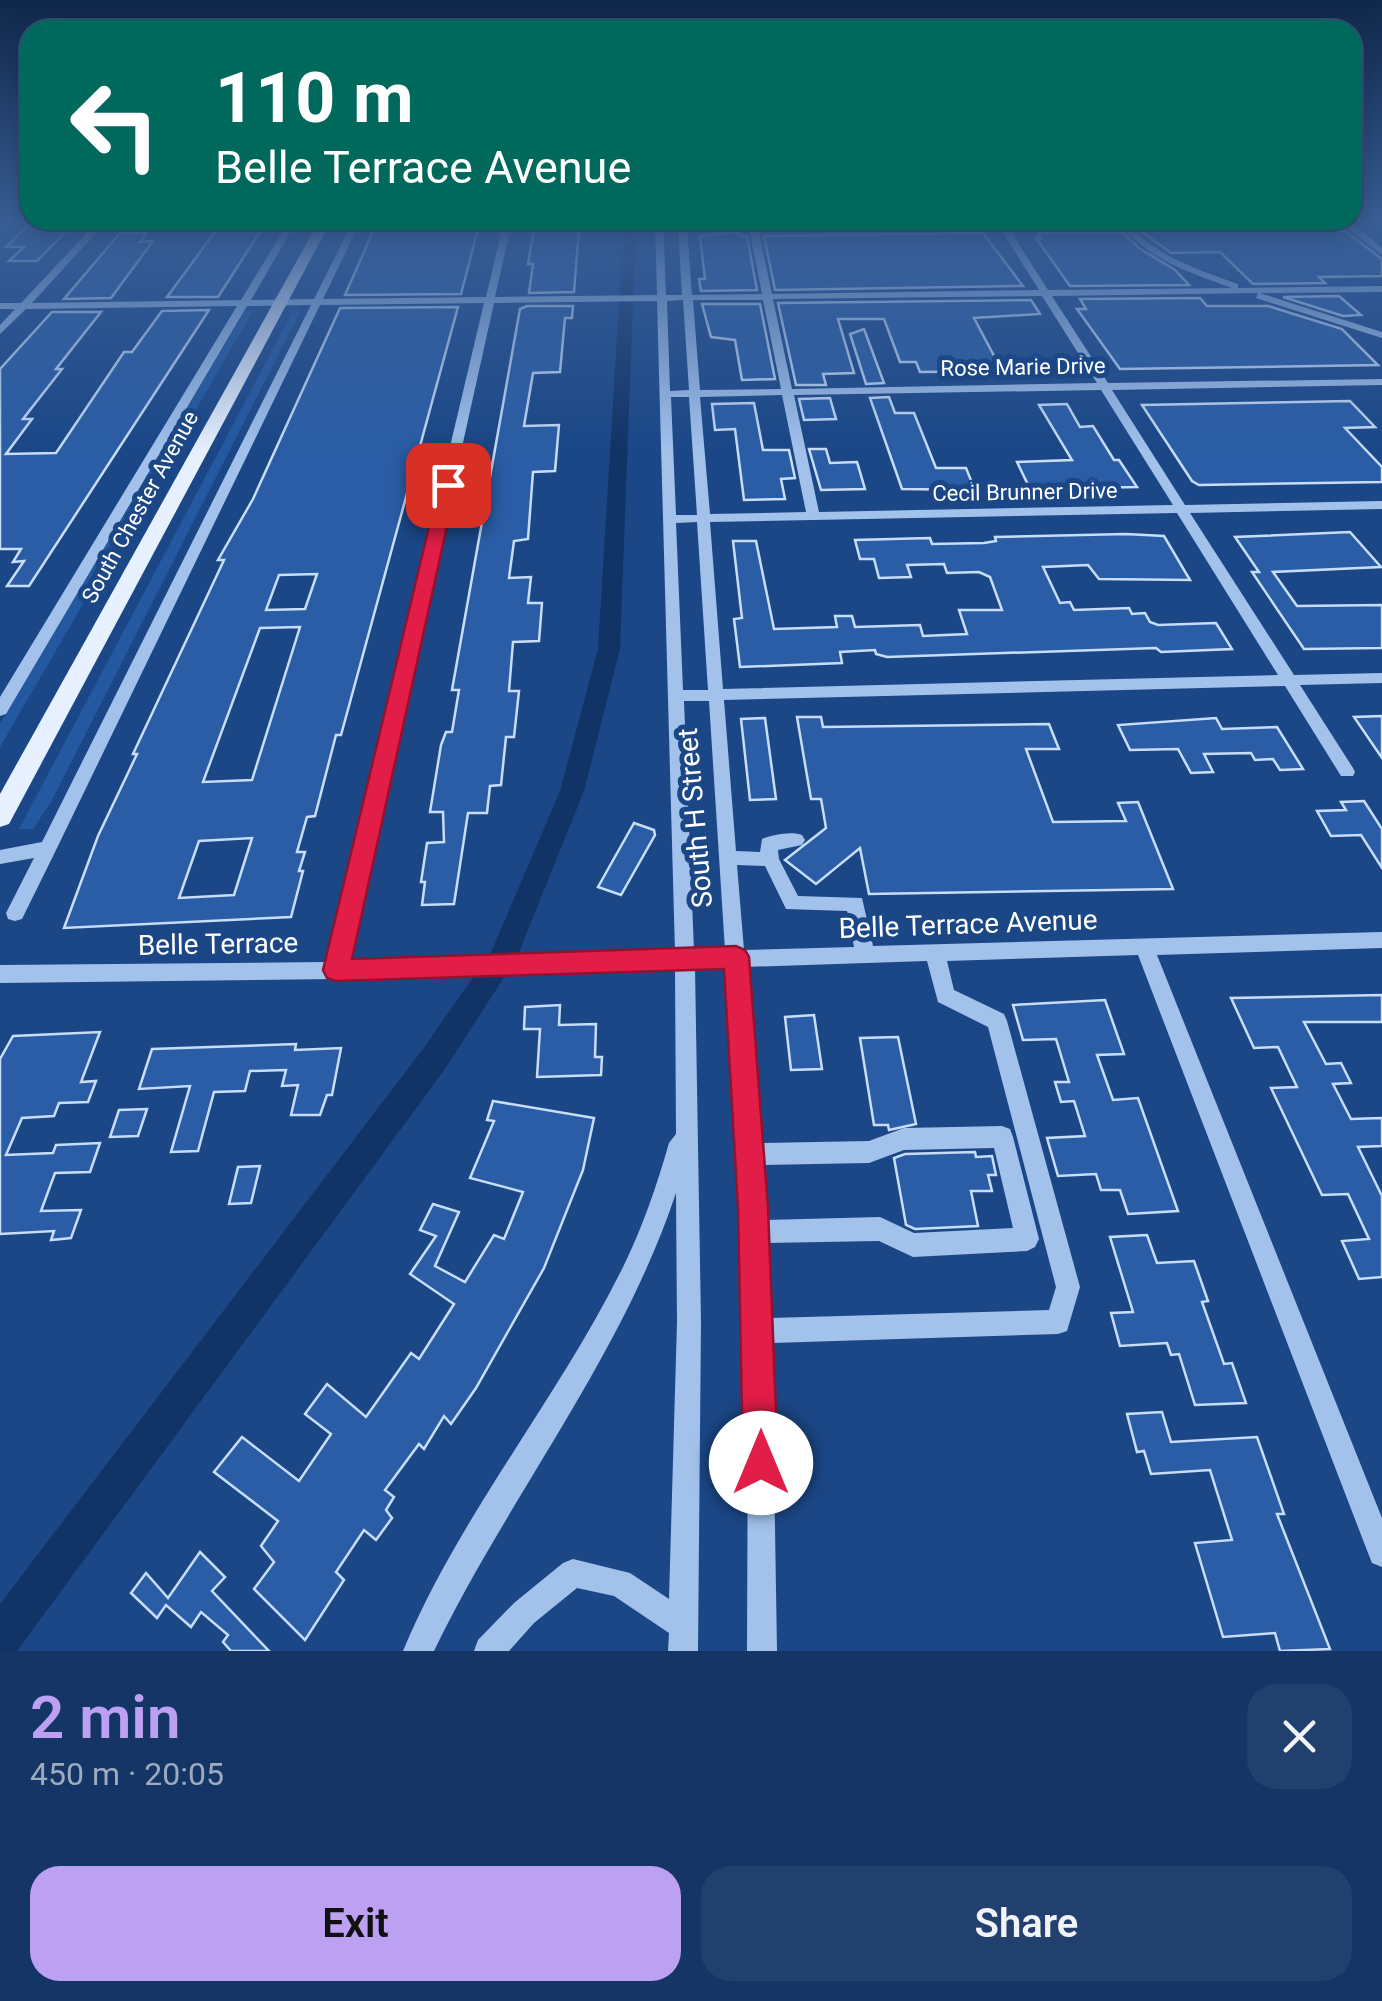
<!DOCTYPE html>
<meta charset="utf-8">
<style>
body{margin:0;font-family:Roboto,sans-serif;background:#21406e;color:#f1f3f6;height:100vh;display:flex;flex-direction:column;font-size:38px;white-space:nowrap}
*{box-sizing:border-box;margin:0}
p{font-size:32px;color:#9dabbf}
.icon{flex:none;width:55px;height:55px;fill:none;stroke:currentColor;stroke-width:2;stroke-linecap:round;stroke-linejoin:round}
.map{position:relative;height:1651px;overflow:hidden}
.drawer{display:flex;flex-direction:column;background:#143565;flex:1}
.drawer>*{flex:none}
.hud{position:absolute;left:20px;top:20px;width:1342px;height:210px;border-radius:30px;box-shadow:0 5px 25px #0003,0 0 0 2px #335079;background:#00695c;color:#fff;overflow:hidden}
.pin{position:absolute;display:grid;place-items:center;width:85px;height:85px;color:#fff;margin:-42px;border-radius:20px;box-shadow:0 5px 15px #0006}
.me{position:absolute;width:110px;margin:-55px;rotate:0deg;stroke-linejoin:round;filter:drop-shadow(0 0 8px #0008)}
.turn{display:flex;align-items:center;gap:35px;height:210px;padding:0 30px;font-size:45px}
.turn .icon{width:130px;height:130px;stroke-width:2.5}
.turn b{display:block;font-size:70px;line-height:85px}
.round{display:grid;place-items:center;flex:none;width:105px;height:105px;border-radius:30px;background:#21406e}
.headline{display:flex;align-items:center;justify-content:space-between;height:170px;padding:0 30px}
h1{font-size:60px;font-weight:600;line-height:75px;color:#bca0f2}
.action{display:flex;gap:20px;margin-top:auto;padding:20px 30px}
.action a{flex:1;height:115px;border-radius:30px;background:#bca0f2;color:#111;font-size:40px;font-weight:600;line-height:115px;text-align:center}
.action a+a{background:#21406e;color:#f1f3f6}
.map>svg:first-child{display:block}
.green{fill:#2458a0}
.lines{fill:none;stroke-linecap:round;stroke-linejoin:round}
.canal{fill:#123365;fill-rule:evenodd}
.building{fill:#2a5da5;stroke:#c8ddf9;stroke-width:2.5;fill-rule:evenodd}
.minor{fill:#a2c2ec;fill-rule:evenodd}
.major{fill:#e7f0ff;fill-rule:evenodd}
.route{fill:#e11d48;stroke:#92132f;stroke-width:2.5}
.labels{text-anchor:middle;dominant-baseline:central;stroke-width:10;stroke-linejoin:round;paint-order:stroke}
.far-street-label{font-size:22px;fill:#fff;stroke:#1b4787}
.street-label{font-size:28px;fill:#fff;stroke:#1b4787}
</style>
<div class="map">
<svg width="1382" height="1651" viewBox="0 0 1382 1651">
<rect width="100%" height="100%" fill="#1b4787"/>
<!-- green -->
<g class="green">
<path d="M301 310 51 802 33 829H19L293 311Z"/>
<path d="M245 311H253L0 747V724Z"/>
</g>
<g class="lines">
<!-- canal -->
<path class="canal" d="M624 221H636L620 649 584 791 517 957 445 1069 17 1651H0V1604L423 1049 492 950 560 791 598 649Z"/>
</g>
<!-- building -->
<g class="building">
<path d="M76 221 37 261H9L24 247H6L30 223Z"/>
<path d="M223 221H267L218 297H167Z"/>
<path d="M442 221H480L461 294 345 295 375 227 440 226Z"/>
<path d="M571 221V230H579L574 292 529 293 533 264H528L535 222Z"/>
<path d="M1300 229 1345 231 1382 259V276L1319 277 1325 283 1253 284 1220 252 1171 253 1141 231Z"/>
<path d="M738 232 739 236H747L757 290 701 291 699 279H705L700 236Z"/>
<path d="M1089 232H1122L1139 248 1175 270 1189 285 1070 286 1036 238H1041L1038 233Z"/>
<path d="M120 233H147L140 242 153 241 111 298 64 299Z"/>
<path d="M983 233 1023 286 775 290 764 236Z"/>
<path d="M1339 296 1361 315 1343 316 1283 297Z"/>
<path d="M1200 298 1207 306H1268L1342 329 1378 365 1120 369 1077 309H1086L1080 299Z"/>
<path d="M1031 300 1040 314 974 318 1002 371 920 372 916 362H900L884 319H838L854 373 823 374 826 385H796L778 303Z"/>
<path d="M702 304H760L775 379 742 380 735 340 711 337Z"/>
<path d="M527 306H573L572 318H565L560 372 533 373 524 426 559 425 555 471 533 472 528 539 514 541 509 578 531 577 528 603H542L539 641 513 642 509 691H519L514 737H506L501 785 490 786 487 813H468L454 904 422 905 425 882H421L427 843 444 842 443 812H430L441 745 446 732H452L459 690H452L520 309Z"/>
<path d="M458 307 341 735H336L315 816 307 817 297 852H305L299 871H303L291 917 64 928 98 836 137 754H133L224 560H218L253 499 340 308ZM317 574 305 609 266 610 279 575ZM300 627 252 780 203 782 260 628ZM252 838 234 895 179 898 199 841Z"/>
<path d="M209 310 29 586H7L24 561 13 562 21 549H0V369L52 312H101L56 369H62L23 419H32L6 454 56 453 124 352H132L162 311Z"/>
<path d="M864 329 884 383 866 384 850 334Z"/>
<path d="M889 397 895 413H914L936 468H966L975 490 902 489 870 398Z"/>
<path d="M830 398 836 419 804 420 799 399Z"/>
<path d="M1350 401 1375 427 1345 428 1382 467V482L1199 485 1192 481 1142 405Z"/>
<path d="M754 403 763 450H789L795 478 781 479 785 499 744 500 735 429 715 430 712 404Z"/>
<path d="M1067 404 1080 427 1093 426 1114 460H1119L1137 487 1030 489 1017 462 1072 460 1039 405Z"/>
<path d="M809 449H826L830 463 857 462 865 489 821 490Z"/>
<path d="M1350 532 1381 567 1273 572 1297 606 1382 605V648L1304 649 1252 572H1259L1235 537Z"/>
<path d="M1126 534 1164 536 1190 580 1099 579 1088 565 1043 567 1060 603 1070 602 1074 610 1129 608 1132 614 1145 613 1150 622 1158 625 1216 623 1232 649 1161 652 1156 648 887 657 876 654 875 650 840 652 842 663 740 667 734 619 742 618 733 541H756L774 629 837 627 835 616H852L855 627 920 625 923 636 967 634 959 610H1002L990 577 979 572 947 573 944 564 907 565 911 577 879 578 874 559H860L855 540 930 538 932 544 984 543 996 541 995 537Z"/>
<path d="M1382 716V758L1354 717Z"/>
<path d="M797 717H821L823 727 1049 724 1059 749H1026L1053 822 1126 821 1118 803 1138 802 1173 889 869 894 860 848 816 884 785 860 826 828 821 799H811Z"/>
<path d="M765 718 776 799 750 800 741 719Z"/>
<path d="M1216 718 1222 729 1277 727 1303 769 1280 770 1273 759 1255 760 1251 753 1204 754 1213 772 1191 773 1178 749 1130 750 1118 725Z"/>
<path d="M1364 801 1382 829V868L1361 835 1331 836 1317 811 1346 810 1341 802Z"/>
<path d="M634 823 654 830 655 835 621 895 598 887Z"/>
<path d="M1382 995V1022H1304L1326 1064 1341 1063 1351 1083 1333 1084 1351 1119 1382 1118V1146L1358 1147 1382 1196V1277L1359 1279 1342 1241 1369 1239 1348 1194 1322 1195 1271 1088 1297 1087 1278 1047 1254 1048 1231 998Z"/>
<path d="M1105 1000 1124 1054 1097 1055 1113 1100 1138 1098 1178 1211 1128 1214 1120 1190H1101L1096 1174 1058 1176 1047 1138 1085 1136 1074 1101 1061 1102 1055 1082H1069L1056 1039 1023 1040 1013 1005Z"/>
<path d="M560 1005 559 1025 596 1024 595 1057H602L601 1075 537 1077 540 1029H524L525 1007Z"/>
<path d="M814 1015 822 1069 791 1070 785 1017Z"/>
<path d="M100 1032 81 1082 96 1081 88 1102 59 1103 54 1116 22 1118 6 1155 53 1153 56 1145 100 1143 90 1172 55 1173 41 1211 81 1210 71 1238 51 1240 54 1231 0 1234V1059L13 1036Z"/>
<path d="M898 1037 916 1124 889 1130 888 1125H874L860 1038Z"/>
<path d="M296 1044 295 1050 341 1048 332 1095H327L320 1115H291L298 1085 282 1086 286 1070 250 1071 245 1091 214 1092 198 1151 171 1152 190 1086 139 1089 152 1049Z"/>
<path d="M493 1101 594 1118 583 1170 544 1268 476 1388 451 1424 444 1416 424 1449 419 1444 385 1490 394 1497 386 1510 392 1518 376 1540 364 1530 336 1572 344 1580 305 1640 254 1589 274 1562 261 1546 278 1521 214 1472 242 1437 299 1481 331 1434 305 1414 327 1384 366 1417 411 1353 419 1359 454 1304 410 1274 436 1236 420 1230 433 1204 459 1212 435 1266 465 1282 494 1235 504 1239 523 1192 470 1178 494 1121 487 1120Z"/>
<path d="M147 1109 138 1136 110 1137 119 1110Z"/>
<path d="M975 1152 976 1157 992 1156 996 1175H988L992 1191H971L978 1226 915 1229 906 1225 894 1158 905 1154Z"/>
<path d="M260 1166 251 1203 229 1204 238 1167Z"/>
<path d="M1147 1235 1157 1263 1194 1261 1208 1301 1202 1302 1224 1364 1232 1363 1246 1403 1195 1405 1179 1354 1171 1355 1167 1343 1120 1346 1111 1313 1133 1312 1110 1237Z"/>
<path d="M1162 1412 1171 1442 1257 1437 1284 1514H1277L1330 1649 1280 1651 1275 1633 1223 1637 1195 1543 1232 1540 1210 1470 1151 1474 1144 1451 1137 1452 1127 1414Z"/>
<path d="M200 1552 225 1577 212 1591 269 1651H231L223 1642 228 1635 201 1612 191 1627 166 1605 157 1618 131 1593 146 1573 168 1598Z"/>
</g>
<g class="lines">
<!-- minor -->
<g class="minor">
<path d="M98 221H107L32 303 241 300 289 221H297L251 300 314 299 353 221H361L323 299 486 297 504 221H512L495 297 657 295 655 221H663L666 295H682L678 228 666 226 678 221H1086L1006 224 1048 290 1232 288C1188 272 1147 259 1117 221H1126C1155 257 1197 269 1238 284V288L1382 286V292L1260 293 1382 332V338L1256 298 1258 293 1052 296 1108 383 1382 379V385L1112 390 1185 505 1382 501V509L1190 513 1294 675 1382 673V683L1300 685 1353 768 1355 772 1353 776H1341L1285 686 724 700 736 851 760 852 762 839C773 835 791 831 802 835L805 840 802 845 778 850 779 859 798 896 862 898 873 946 1382 932V948L1157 955 1382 1518V1567L1372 1563 1368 1553 1138 955 947 961 954 990 1004 1014 1007 1021 1080 1287 1067 1331 1058 1334 772 1343 777 1651H747L748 1388 741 1208 726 967 695 968 701 1322 698 1651H668L669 1633 614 1596 577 1588 534 1623 509 1651H474L478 1640 514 1603 563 1563 573 1559 630 1573 669 1599 677 1322 676 1193C621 1358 509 1496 434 1651H403C460 1514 559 1398 624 1265 643 1226 657 1185 669 1143L676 1134 675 969 336 979 0 983V965L328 962 484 303 320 305 57 848 22 919 15 921 8 919 6 913 34 858 0 864V850L42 842 311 305 247 306 6 714 0 716V697L237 306 26 309 0 334V325L15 309H0V303H21ZM998 225 1039 290 772 294 758 228ZM687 228H749L762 294 692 295ZM1042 296 1097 383 792 389 773 299ZM683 300 689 390 670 391 667 301ZM693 300H763L781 389 700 390ZM657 301 675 952 348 961 494 303ZM1101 390 1173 505 819 512 794 395ZM782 395 806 512 710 514 700 397ZM671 397H689L697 515H676ZM1177 513 1278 675 723 689 710 522ZM697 522 708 690H683L676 523ZM684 701H709L725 950 694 951ZM737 865 765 866 786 909 847 911 854 947 744 950ZM927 961 938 1002 988 1027 1056 1287 1049 1310 770 1318 766 1243 879 1241 913 1257 1027 1251 1035 1247 1039 1239 1013 1137 1010 1129 1002 1126 904 1128 869 1141 759 1143 745 967ZM994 1148 1013 1228 914 1233 880 1217 765 1220 761 1165 869 1163 904 1150Z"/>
<path d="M1339 221H1349L1382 248V255Z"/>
</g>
<!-- major -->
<path class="major" d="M319 221H331L9 824 0 827V794Z"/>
</g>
<!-- sky -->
<linearGradient id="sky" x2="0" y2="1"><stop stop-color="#0f274a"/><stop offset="0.49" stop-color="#395e96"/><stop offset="1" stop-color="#395e96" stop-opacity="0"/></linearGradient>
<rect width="1382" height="452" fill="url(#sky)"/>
<!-- route -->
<path class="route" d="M448 480 456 485 352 959 736 946 745 950 749 957 768 1208 778 1463 773 1475 761 1480 748 1475 743 1463 738 1208 724 969 336 981 327 978 323 970 439 485Z"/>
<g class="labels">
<!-- far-street labels -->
<g class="far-street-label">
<text transform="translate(1023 367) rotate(-1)">Rose Marie Drive</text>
<text transform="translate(1025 492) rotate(-1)">Cecil Brunner Drive</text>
<text transform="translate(140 507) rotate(-61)">South Chester Avenue</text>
</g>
<!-- street labels -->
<g class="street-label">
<text transform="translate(695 818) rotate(-95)">South H Street</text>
<text transform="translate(968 924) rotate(-2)">Belle Terrace Avenue</text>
<text transform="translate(218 944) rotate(-1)">Belle Terrace</text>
</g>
</g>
</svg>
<div class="pin" style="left:448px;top:485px;background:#d93025"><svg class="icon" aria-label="arrive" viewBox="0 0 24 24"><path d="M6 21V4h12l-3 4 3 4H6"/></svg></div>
<svg class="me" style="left:761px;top:1463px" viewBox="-20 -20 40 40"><circle r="19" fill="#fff"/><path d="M0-13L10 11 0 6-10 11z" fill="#e11d48"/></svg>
<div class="hud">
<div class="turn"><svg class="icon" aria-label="left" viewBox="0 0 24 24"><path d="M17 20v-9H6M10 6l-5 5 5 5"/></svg><div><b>110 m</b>Belle Terrace Avenue</div></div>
</div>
</div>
<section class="drawer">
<div class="headline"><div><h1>2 min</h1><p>450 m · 20:05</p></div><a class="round"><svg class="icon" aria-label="close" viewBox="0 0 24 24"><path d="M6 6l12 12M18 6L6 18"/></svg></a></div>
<div class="action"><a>Exit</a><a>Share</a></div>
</section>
